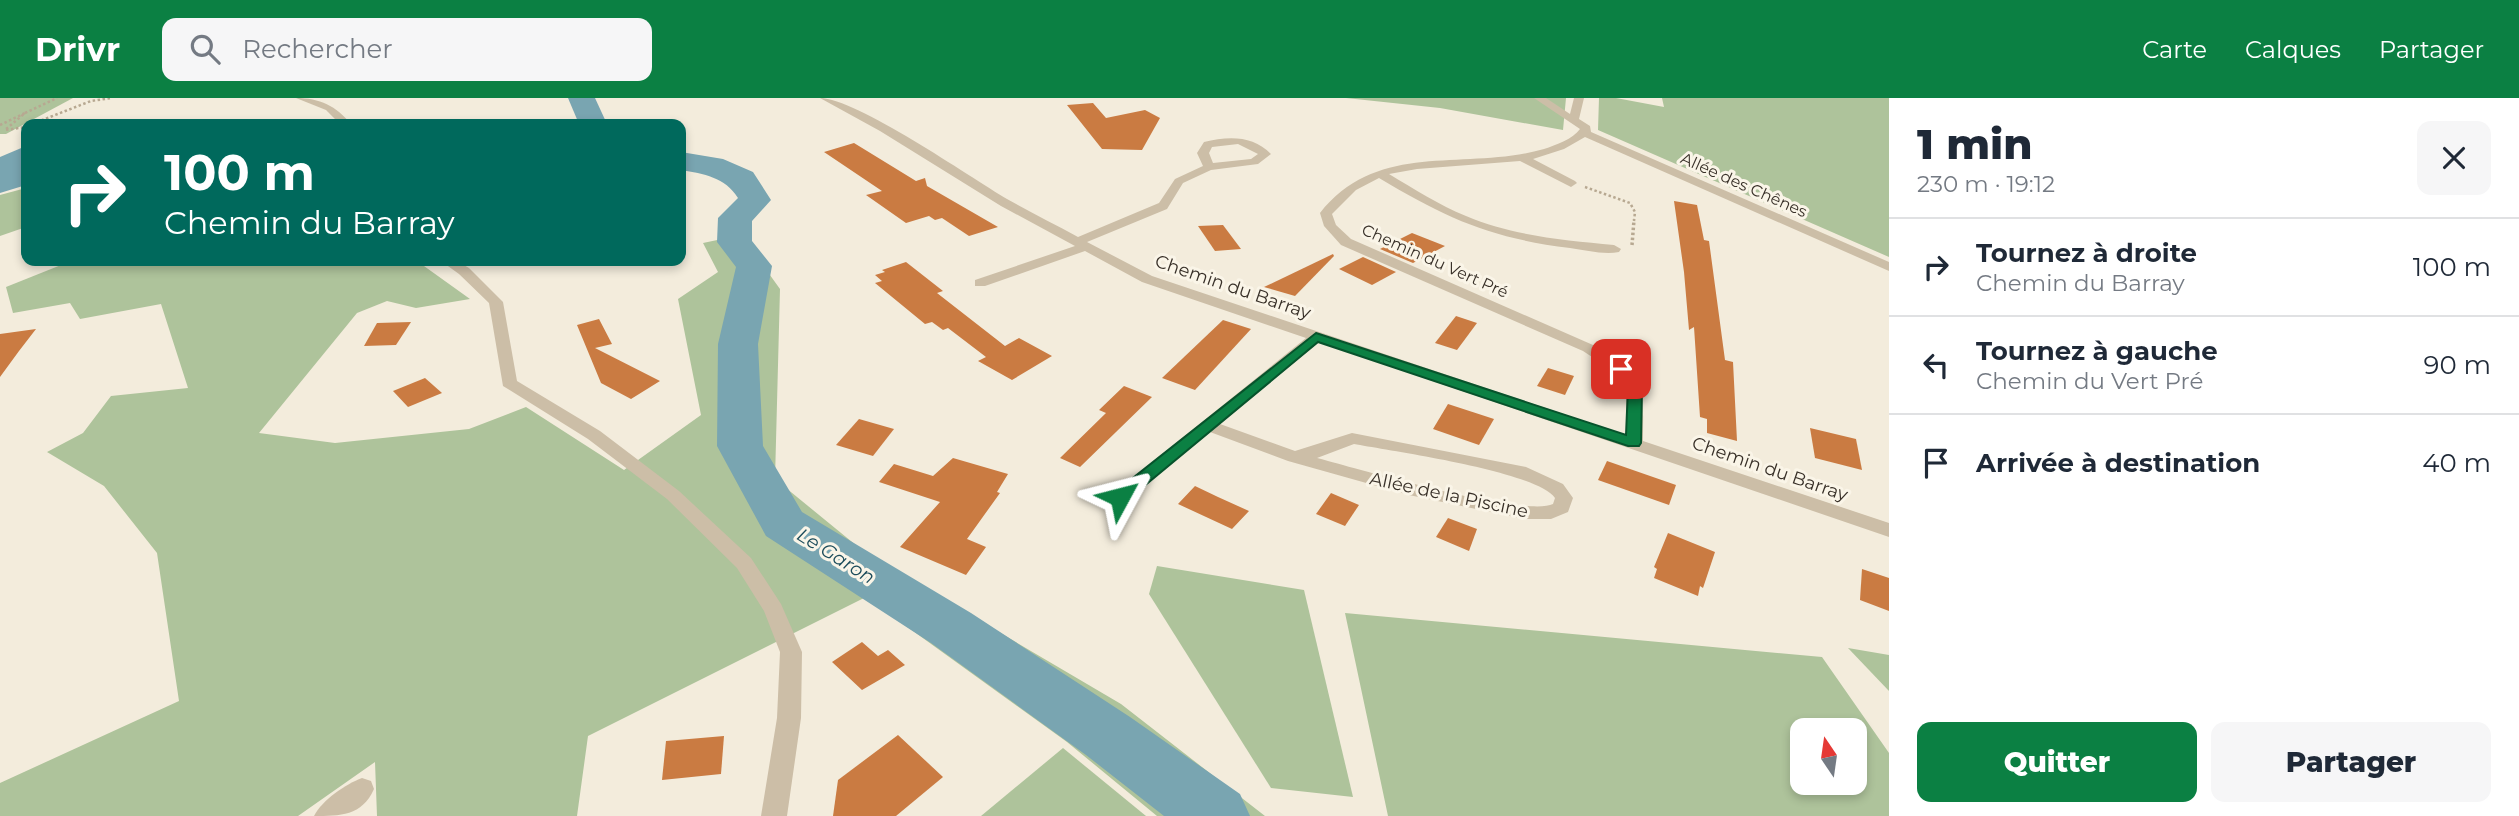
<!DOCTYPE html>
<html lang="fr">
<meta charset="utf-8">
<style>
body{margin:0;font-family:Montserrat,sans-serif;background:#f6f6f7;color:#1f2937;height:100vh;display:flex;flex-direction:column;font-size:26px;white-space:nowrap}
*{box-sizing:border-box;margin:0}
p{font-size:23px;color:#747a83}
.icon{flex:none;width:38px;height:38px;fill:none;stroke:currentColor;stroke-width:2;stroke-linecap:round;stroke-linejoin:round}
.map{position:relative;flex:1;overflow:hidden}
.details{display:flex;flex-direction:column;background:#fff;width:630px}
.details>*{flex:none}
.top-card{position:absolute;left:21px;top:21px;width:665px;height:147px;border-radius:14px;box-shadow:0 4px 10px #0003;background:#00695c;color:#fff;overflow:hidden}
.needle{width:46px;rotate:347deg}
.tools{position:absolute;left:1790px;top:620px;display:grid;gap:14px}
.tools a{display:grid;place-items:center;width:77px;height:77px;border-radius:14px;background:#fff;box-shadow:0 4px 10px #0003;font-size:35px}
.pin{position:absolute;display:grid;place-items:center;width:60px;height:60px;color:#fff;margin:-30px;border-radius:14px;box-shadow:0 4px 10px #0006}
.me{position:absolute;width:77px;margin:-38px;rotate:52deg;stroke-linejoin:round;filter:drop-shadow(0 0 5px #0008)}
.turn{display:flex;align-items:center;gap:24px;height:147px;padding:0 28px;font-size:32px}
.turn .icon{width:91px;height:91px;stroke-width:2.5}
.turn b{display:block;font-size:49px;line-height:60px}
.round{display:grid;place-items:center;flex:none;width:74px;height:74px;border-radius:14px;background:#f6f6f7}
.headline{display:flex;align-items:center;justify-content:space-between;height:119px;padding:0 28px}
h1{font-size:42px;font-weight:800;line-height:52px}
.primary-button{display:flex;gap:14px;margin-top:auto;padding:14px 28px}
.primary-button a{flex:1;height:80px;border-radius:14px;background:#0b8043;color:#fff;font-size:28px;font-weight:800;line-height:80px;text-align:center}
.primary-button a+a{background:#f6f6f7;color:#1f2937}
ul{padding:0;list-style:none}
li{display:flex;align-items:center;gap:21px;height:98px;padding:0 28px;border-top:2px solid #e0e1e3}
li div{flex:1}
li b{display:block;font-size:26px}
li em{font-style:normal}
header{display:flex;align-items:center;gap:42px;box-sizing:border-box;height:98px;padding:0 35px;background:#0b8043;color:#fff}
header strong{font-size:33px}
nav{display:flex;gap:38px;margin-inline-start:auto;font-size:24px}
.search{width:490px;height:63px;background:#f6f6f7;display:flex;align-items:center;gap:18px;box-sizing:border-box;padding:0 24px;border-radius:14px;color:#747a83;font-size:26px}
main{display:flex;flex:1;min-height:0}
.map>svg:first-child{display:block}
.green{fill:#aec39b;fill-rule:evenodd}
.water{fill:#79a5b1}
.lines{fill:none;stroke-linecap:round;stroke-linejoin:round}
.river{fill:#79a5b1;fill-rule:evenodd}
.building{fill:#ca7b42}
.path-far1{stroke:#b7a891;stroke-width:2.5;stroke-dasharray:2.5 2.5;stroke-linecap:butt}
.path{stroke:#b7a891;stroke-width:3.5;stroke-dasharray:2.5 2.5;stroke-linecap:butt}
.minor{fill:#ccbea7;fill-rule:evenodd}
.route{fill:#0b8043;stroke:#07532c;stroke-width:2}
.labels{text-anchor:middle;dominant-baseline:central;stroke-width:6;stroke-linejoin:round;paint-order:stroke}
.far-street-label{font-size:16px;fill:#383028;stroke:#faf5e8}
.street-label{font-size:18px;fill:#383028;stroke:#faf5e8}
.water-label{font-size:19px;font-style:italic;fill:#1c4c5b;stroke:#faf5e8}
</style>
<header>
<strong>Drivr</strong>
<div class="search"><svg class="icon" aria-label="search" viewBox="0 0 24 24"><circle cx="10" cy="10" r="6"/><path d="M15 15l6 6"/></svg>Rechercher</div>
<nav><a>Carte</a><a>Calques</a><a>Partager</a></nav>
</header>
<main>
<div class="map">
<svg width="1889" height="718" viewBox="0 0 1889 718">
<rect width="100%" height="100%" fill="#f3ecdc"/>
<!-- green -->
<g class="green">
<path d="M0 0H73L6 36H0Z"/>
<path d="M1346 0H1566L1563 32 1440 10Z"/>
<path d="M1599 0H1616L1664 9 1662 0H1889V159L1598 32Z"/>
<path d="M26 90V129L0 138V97Z"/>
<path d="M741 137 780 191 775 381 868 457 1121 606 1265 718H1157L1067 644 866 499 588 638 577 718H377L375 664 298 718H0V685L179 603 157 455 104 388 47 354 83 335 111 298 188 290 161 206 80 221 70 205 13 215 6 189 71 163H417L470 201 416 210 387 203 357 215 259 335 335 345 469 331 526 309 624 372 701 317 678 201 718 174 703 145Z"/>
<path d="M1157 468 1304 492 1353 699 1271 690 1149 496Z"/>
<path d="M1345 515 1822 559 1889 655V718H1388ZM1802 632H1855V684H1802Z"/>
<path d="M1848 550 1889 557V593Z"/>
<path d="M1063 650 1146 718H981Z"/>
</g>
<!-- water -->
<path class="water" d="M26 48V87L0 95V59Z"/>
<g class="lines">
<!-- river -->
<g class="river">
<path d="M568 0H595L607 26H579Z"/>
<path d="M681 54 723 61 753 74 771 102 752 123V143L772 168 758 246 763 348 802 414 971 515 1130 619 1240 696 1250 718H1164L1086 657 931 545 766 438 717 348 718 246 736 169 717 144 718 120 738 100C725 79 704 76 681 72Z"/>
</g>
</g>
<!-- building -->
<g class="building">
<path d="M1093 5 1106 20 1145 12 1160 20 1142 52 1102 51 1067 7Z"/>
<path d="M854 45 916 83 925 80 927 88 998 129 969 138 942 120 935 122 929 118 906 125 866 97 882 93 824 54Z"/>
<path d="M1674 103 1697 107 1704 142 1709 143 1725 262 1733 264 1737 343 1707 335V321L1700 319 1694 229 1689 232 1684 174Z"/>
<path d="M1223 127 1241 151 1215 153 1198 128Z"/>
<path d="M1412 135 1445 148 1413 165 1380 151Z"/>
<path d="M1333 156 1334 158 1295 198 1264 189Z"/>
<path d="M1363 159 1396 174 1372 187 1339 171Z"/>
<path d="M906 164 943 193 937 195 1005 248 1019 240 1052 258 1012 282 978 263 986 259 948 230 943 232 932 224 925 226 875 185 882 183 875 177 885 174 882 172Z"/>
<path d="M1456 218 1477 225 1457 252 1435 245Z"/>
<path d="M599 221 612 246 595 250 660 283 631 301 601 285 577 227Z"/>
<path d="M1223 222 1251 231 1195 292 1162 280Z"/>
<path d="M411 224 396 247 364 248 377 225Z"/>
<path d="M36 231 19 253 0 279V236Z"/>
<path d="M1548 270 1574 278 1565 297 1537 288Z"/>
<path d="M425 280 442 295 408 309 393 293Z"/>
<path d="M1124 288 1152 299 1080 369 1060 360 1106 315 1099 312Z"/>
<path d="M1448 306 1494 321 1479 347 1433 331Z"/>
<path d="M859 321 894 331 873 358 836 347Z"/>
<path d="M1810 330 1856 341 1862 372 1815 360Z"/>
<path d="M953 360 1008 376 997 394 1000 395 967 441 986 449 966 477 900 449 940 404 879 384 894 366 933 378Z"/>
<path d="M1607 363 1676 387 1669 407 1598 382Z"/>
<path d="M1195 388 1218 399 1249 413 1232 431 1178 406Z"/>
<path d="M1331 395 1359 407 1345 428 1316 416Z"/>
<path d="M1448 420 1477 431 1469 453 1436 439Z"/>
<path d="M1668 435 1715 454 1703 490 1700 488 1698 498 1654 480 1657 471 1654 469Z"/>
<path d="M1862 471 1889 480V513L1860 502Z"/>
<path d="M862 544 878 558 888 552 905 567 862 592 832 564Z"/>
<path d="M898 637 943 679 896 718H833L838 682Z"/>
<path d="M724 638 721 676 662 682 666 643Z"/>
</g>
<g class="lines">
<!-- path-far1 -->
<g class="path-far1">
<path d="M25 15 57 0"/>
<path d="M32 26 91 3 111 0"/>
<path d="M0 27 25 15 5 32 26 29"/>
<path d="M1585 89 1630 105 1635 114 1634 123"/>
</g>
<!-- path -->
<path class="path" d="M1632 147 1634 122"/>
<!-- minor -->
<g class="minor">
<path d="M296 0C320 0 336 8 351 26H340L326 12Z"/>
<path d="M820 0C856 0 970 79 1007 101 1030 114 1054 126 1078 139L1159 105 1175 81 1203 68 1197 55 1204 44C1228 38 1253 37 1271 56L1258 66 1211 72 1183 85 1167 111 1087 144 1152 178 1626 337C1627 280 1631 284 1583 253L1341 147 1324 128 1320 115C1379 41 1465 74 1544 51 1556 47 1573 41 1580 31L1534 0H1546L1570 16 1574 0H1584L1579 21 1590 28 1591 34 1889 164V173L1585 39 1564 51 1533 61 1575 83 1577 85 1571 89 1520 63 1417 71 1389 76C1414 91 1439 107 1466 118 1513 138 1564 142 1614 147L1621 151 1619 154C1604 157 1585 152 1570 150 1490 140 1448 121 1379 80L1356 92 1332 116 1336 127 1351 141 1593 247C1648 281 1643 281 1643 343L1889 425V439L1319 244 1220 326 1295 353 1352 335 1526 369 1563 386 1573 400 1568 414 1551 421H1524L1409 397 1288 363 1210 334 1126 403H1114L1111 399 1114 395 1306 240 1142 184 1085 153 985 188H975V182L1075 148 1001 108 880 33ZM1238 46 1258 56 1251 61 1213 65 1209 55 1212 49ZM1354 346C1391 353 1536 373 1555 400L1553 406C1525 420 1355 370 1317 360Z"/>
<path d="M441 163H457L469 170 503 204 517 283 600 333 679 393 751 460 781 506 802 554 801 620 787 718H761L777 620 780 554 764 513 737 470 667 401 588 341 503 288 489 205 459 176Z"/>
<path d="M362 680 371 683 374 691C362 718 340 718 314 718 322 702 346 686 362 680Z"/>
</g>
</g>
<!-- route -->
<path class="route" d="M1316 235 1626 337 1628 289 1614 271 1616 268H1626L1642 289 1641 345 1639 348H1628L1318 244 1126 403H1114L1112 399 1114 395Z"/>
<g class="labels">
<!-- far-street labels -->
<g class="far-street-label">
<text transform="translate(1744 87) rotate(24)">Allée des Chênes</text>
<text transform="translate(1435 163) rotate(24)">Chemin du Vert Pré</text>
</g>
<!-- street labels -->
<g class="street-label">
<text transform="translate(1233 189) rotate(19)">Chemin du Barray</text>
<text transform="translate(1770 371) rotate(19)">Chemin du Barray</text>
<text transform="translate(1449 397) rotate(12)">Allée de la Piscine</text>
</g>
<!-- water labels -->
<g class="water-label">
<text transform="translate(836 458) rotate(32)">Le Garon</text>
</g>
</g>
</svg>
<div class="tools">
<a><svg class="needle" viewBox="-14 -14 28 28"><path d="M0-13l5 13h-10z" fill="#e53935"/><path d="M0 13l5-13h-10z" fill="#747a83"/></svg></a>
</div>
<div class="pin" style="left:1621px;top:271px;background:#d93025"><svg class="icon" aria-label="arrive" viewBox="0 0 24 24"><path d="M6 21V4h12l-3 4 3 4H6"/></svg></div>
<svg class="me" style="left:1120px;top:399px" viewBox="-20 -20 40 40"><path d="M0-17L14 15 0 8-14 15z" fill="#0b8043" stroke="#fff" stroke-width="4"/></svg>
<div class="top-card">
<div class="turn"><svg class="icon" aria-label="right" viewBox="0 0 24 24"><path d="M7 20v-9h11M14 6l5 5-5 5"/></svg><div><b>100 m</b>Chemin du Barray</div></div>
</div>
</div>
<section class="details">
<div class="headline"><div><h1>1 min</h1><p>230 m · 19:12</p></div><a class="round"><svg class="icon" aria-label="close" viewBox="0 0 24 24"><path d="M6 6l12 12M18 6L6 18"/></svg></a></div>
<ul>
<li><svg class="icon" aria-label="right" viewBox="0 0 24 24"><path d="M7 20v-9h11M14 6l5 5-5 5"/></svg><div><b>Tournez à droite</b><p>Chemin du Barray</p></div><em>100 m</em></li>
<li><svg class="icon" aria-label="left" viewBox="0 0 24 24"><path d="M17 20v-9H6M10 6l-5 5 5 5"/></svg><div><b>Tournez à gauche</b><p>Chemin du Vert Pré</p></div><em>90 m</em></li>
<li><svg class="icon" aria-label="arrive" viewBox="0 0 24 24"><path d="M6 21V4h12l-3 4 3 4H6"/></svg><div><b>Arrivée à destination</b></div><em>40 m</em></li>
</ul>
<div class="primary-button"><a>Quitter</a><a>Partager</a></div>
</section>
</main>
